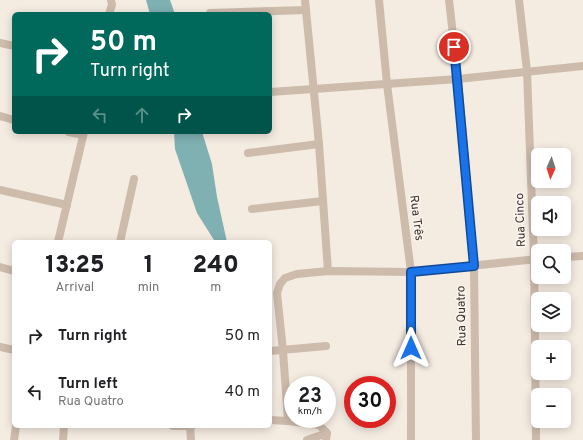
<!DOCTYPE html>
<meta charset="utf-8">
<style>
body{margin:0;font-family:Overpass,sans-serif;background:#f6f6f6;color:#202124;height:100vh;display:flex;flex-direction:column;font-size:15px;white-space:nowrap}
*{box-sizing:border-box;margin:0}
p{font-size:13px;color:#757577}
.icon{flex:none;width:22px;height:22px;fill:none;stroke:currentColor;stroke-width:2;stroke-linecap:round;stroke-linejoin:round}
.map{position:relative;flex:1;overflow:hidden}
.details{position:absolute;left:12px;top:240px;width:260px;height:188px;display:flex;flex-direction:column;background:#fff;border-radius:6px;box-shadow:0 2px 10px #0003}
.details>*{flex:none}
.guide{position:absolute;left:12px;top:12px;width:260px;height:122px;border-radius:6px;box-shadow:0 2px 10px #0003;background:#00695c;color:#fff;overflow:hidden}
.needle{width:26px;rotate:183deg}
.controls{position:absolute;left:531px;top:148px;display:grid;gap:8px}
.controls a{display:grid;place-items:center;width:40px;height:40px;border-radius:6px;background:#fff;box-shadow:0 2px 10px #0003;font-size:20px}
.speed{position:absolute;left:284px;top:376px;display:flex;gap:8px;font-size:20px;font-weight:700;text-align:center}
.speed>*{display:grid;place-content:center;width:52px;height:52px;border-radius:50%;background:#fff;box-shadow:0 2px 10px #0003;line-height:1}
.speed small{font-size:10px;font-weight:400}
.speed .limit{border:6px solid #d22;background:#fff;color:#111}
.pin{position:absolute;display:grid;place-items:center;width:34px;height:34px;color:#fff;margin:-17px;border:2px solid #fff;border-radius:50%;box-shadow:0 1px 4px #0007}
.me{position:absolute;width:44px;margin:-22px;rotate:0deg;stroke-linejoin:round;filter:drop-shadow(0 0 3px #0008)}
.turn{display:flex;align-items:center;gap:14px;height:84px;padding:0 12px;font-size:18px}
.turn .icon{width:52px;height:52px;stroke-width:2.5}
.turn b{display:block;font-size:28px;line-height:34px}
.lanes{display:flex;align-items:center;height:38px;padding:0 12px;background:#0003;justify-content:center;gap:20px;direction:ltr}
.lanes .off{opacity:.35}
.eta{display:flex;justify-content:space-evenly;align-items:center;height:68px;text-align:center}
.eta b{font-size:24px;font-weight:800;line-height:28px}
ul{padding:0;list-style:none}
li{display:flex;align-items:center;gap:12px;height:56px;padding:0 12px}
li div{flex:1}
li b{display:block;font-size:15px}
li em{font-style:normal}
.map>svg:first-child{display:block}
.water{fill:#7fb0b2}
.lines{fill:none;stroke-linecap:round;stroke-linejoin:round}
.minor{stroke:#cdbbac;stroke-width:8}
.route-casing{stroke:#114b97;stroke-width:10}
.route{stroke:#1a73e8;stroke-width:7}
.labels{text-anchor:middle;dominant-baseline:central;stroke-width:3;stroke-linejoin:round;paint-order:stroke}
.street-label{font-size:12px;fill:#3b302b;stroke:#fbf5ee}
</style>
<div class="map">
<svg width="583" height="440" viewBox="0 0 583 440">
<rect width="100%" height="100%" fill="#f4ebe1"/>
<!-- water -->
<g class="water">
<path d="M146 0H170L175 14H150Z"/>
<path d="M174 132H202L212 164 217 197 227 242H213L214 240 197 213 175 149Z"/>
</g>
<g class="lines">
<!-- minor -->
<g class="minor">
<path d="M305 0 319 144 328 271"/>
<path d="M379 0 387 84 411 272V440"/>
<path d="M449 0 458 79 474 266 476 440"/>
<path d="M519 0 527 71 534 259 536 440"/>
<path d="M210 13 306 10"/>
<path d="M109 14 112 5 111 0"/>
<path d="M0 43 14 46"/>
<path d="M270 92 458 79 583 66"/>
<path d="M0 116 14 120"/>
<path d="M69 132 83 135"/>
<path d="M248 153 319 144"/>
<path d="M0 190 67 205"/>
<path d="M252 209 323 201"/>
<path d="M58 242 84 132"/>
<path d="M120 242 134 179"/>
<path d="M564 257 583 256"/>
<path d="M0 267 14 271"/>
<path d="M0 347 14 350"/>
<path d="M270 351 326 346"/>
<path d="M270 420 288 421 319 425 327 433 326 440"/>
<path d="M288 421 283 351 277 293 280 284 285 278 297 274 328 271 411 272 538 259"/>
<path d="M173 426H192"/>
<path d="M190 426 191 440"/>
<path d="M14 440 16 426"/>
<path d="M63 440 64 426"/>
<path d="M307 440 327 433"/>
</g>
</g>
<g class="lines">
<defs>
<path id="route" d="M411 348V272L474 266 454 47"/>
</defs>
<!-- route casing -->
<use href="#route" class="route-casing"/>
<!-- route -->
<use href="#route" class="route"/>
</g>
<g class="labels">
<!-- street labels -->
<g class="street-label">
<text transform="translate(416 218) rotate(83)">Rua Três</text>
<text transform="translate(521 220) rotate(-92)">Rua Cinco</text>
<text transform="translate(462 316) rotate(-91)">Rua Quatro</text>
</g>
</g>
</svg>
<div class="controls">
<a><svg class="needle" viewBox="-14 -14 28 28"><path d="M0-13l5 13h-10z" fill="#e53935"/><path d="M0 13l5-13h-10z" fill="#757577"/></svg></a>
<a><svg class="icon" aria-label="sound" viewBox="0 0 24 24"><path d="M4 9h4l5-4v14l-5-4H4zM17 9q2 3 0 6"/></svg></a>
<a><svg class="icon" aria-label="search" viewBox="0 0 24 24"><circle cx="10" cy="10" r="6"/><path d="M15 15l6 6"/></svg></a>
<a><svg class="icon" aria-label="layers" viewBox="0 0 24 24"><path d="M12 4l9 5-9 5-9-5zM3 14l9 5 9-5"/></svg></a>
<a>+</a>
<a>−</a>
</div>
<div class="speed"><div>23<small>km/h</small></div><div class="limit">30</div></div>
<div class="pin" style="left:454px;top:47px;background:#d93025"><svg class="icon" aria-label="arrive" viewBox="0 0 24 24"><path d="M6 21V4h12l-3 4 3 4H6"/></svg></div>
<svg class="me" style="left:411px;top:348px" viewBox="-20 -20 40 40"><path d="M0-17L14 15 0 8-14 15z" fill="#1a73e8" stroke="#fff" stroke-width="4"/></svg>
<div class="guide">
<div class="turn"><svg class="icon" aria-label="right" viewBox="0 0 24 24"><path d="M7 20v-9h11M14 6l5 5-5 5"/></svg><div><b>50 m</b>Turn right</div></div>
<div class="lanes"><svg class="icon off" aria-label="left" viewBox="0 0 24 24"><path d="M17 20v-9H6M10 6l-5 5 5 5"/></svg><svg class="icon off" aria-label="ahead" viewBox="0 0 24 24"><path d="M12 20V5M6 11l6-6 6 6"/></svg><svg class="icon" aria-label="right" viewBox="0 0 24 24"><path d="M7 20v-9h11M14 6l5 5-5 5"/></svg></div>
</div>
<section class="details">
<div class="eta">
<div><b>13:25</b><p>Arrival</p></div>
<div><b>1</b><p>min</p></div>
<div><b>240</b><p>m</p></div>
</div>
<ul>
<li><svg class="icon" aria-label="right" viewBox="0 0 24 24"><path d="M7 20v-9h11M14 6l5 5-5 5"/></svg><div><b>Turn right</b></div><em>50 m</em></li>
<li><svg class="icon" aria-label="left" viewBox="0 0 24 24"><path d="M17 20v-9H6M10 6l-5 5 5 5"/></svg><div><b>Turn left</b><p>Rua Quatro</p></div><em>40 m</em></li>
</ul>
</section>
</div>
